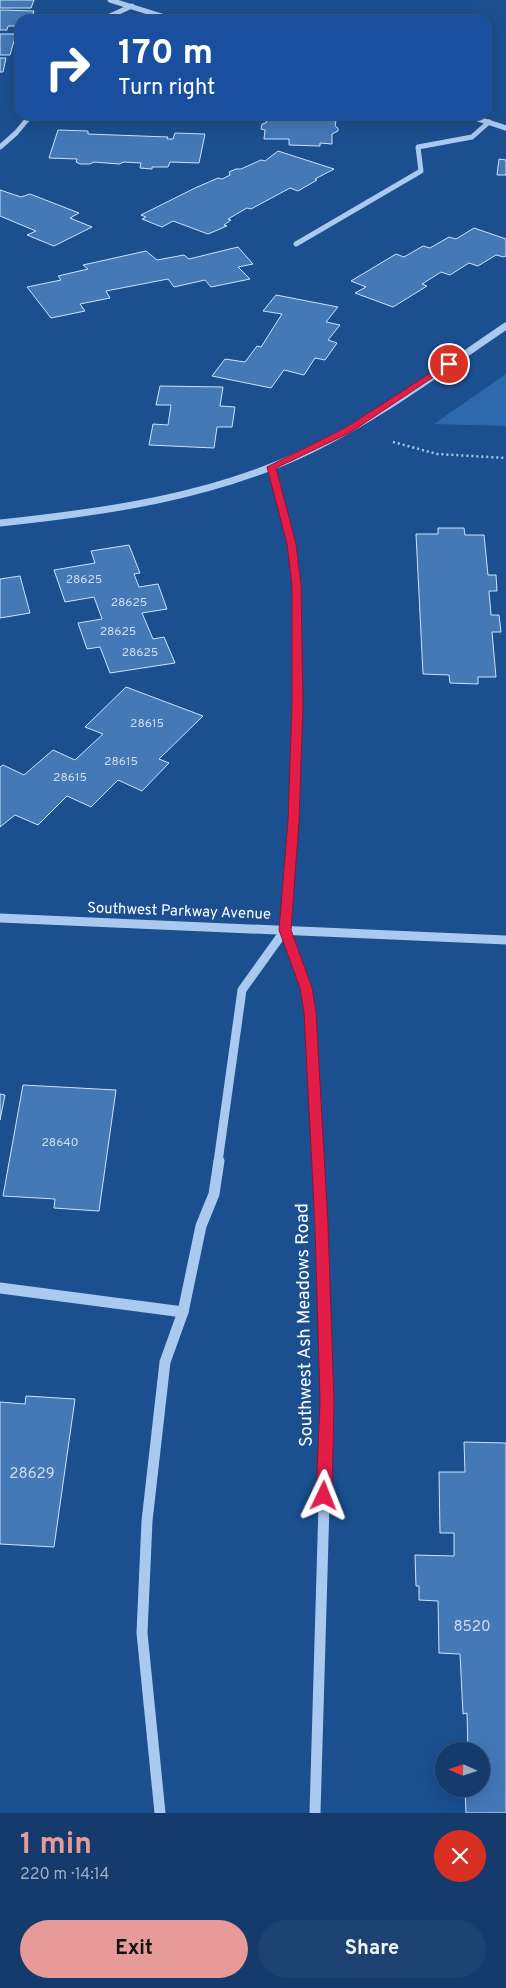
<!DOCTYPE html>
<meta charset="utf-8">
<style>
body{margin:0;font-family:Overpass,sans-serif;background:#1d4271;color:#f1f3f6;height:100vh;display:flex;flex-direction:column;font-size:19px;white-space:nowrap}
*{box-sizing:border-box;margin:0}
p{font-size:16px;color:#9dadc1}
.icon{flex:none;width:28px;height:28px;fill:none;stroke:currentColor;stroke-width:2;stroke-linecap:round;stroke-linejoin:round}
.map{position:relative;height:1813px;overflow:hidden}
.side{display:flex;flex-direction:column;background:#143b6b;flex:1}
.side>*{flex:none}
.guide{position:absolute;left:15px;top:15px;width:476px;height:105px;border-radius:15px;box-shadow:0 5px 20px #0002,0 0 0 1px #33557e;background:#1a4fa0;color:#fff;overflow:hidden}
.needle{width:32px;rotate:273deg}
.buttons{position:absolute;left:435px;top:1742px;display:grid;gap:10px}
.buttons a{display:grid;place-items:center;width:55px;height:55px;border-radius:50%;background:#143b6b;box-shadow:0 5px 20px #0002,0 0 0 1px #33557e;font-size:25px}
.pin{position:absolute;display:grid;place-items:center;width:42px;height:42px;color:#fff;margin:-21px;border:2px solid #fff;border-radius:50%;box-shadow:0 1px 5px #0007}
.me{position:absolute;width:55px;margin:-28px;rotate:2deg;stroke-linejoin:round;filter:drop-shadow(0 0 4px #0008)}
.turn{display:flex;align-items:center;gap:18px;height:105px;padding:0 20px;font-size:22px}
.turn .icon{width:65px;height:65px;stroke-width:2.5}
.turn b{display:block;font-size:35px;line-height:42px}
.round{display:grid;place-items:center;flex:none;width:52px;height:52px;border-radius:26px;background:#1d4271}
.head{display:flex;align-items:center;justify-content:space-between;height:85px;padding:0 20px}
h1{font-size:30px;font-weight:700;line-height:38px;color:#e69b98}
.cta{display:flex;gap:10px;margin-top:auto;padding:10px 20px}
.cta a{flex:1;height:58px;border-radius:30px;background:#e69b98;color:#111;font-size:20px;font-weight:700;line-height:58px;text-align:center}
.cta a+a{background:#1d4271;color:#f1f3f6}
.map>svg:first-child{display:block}
.green{fill:#2e69ad}
.building{fill:#4478b7;stroke:#cfe3fa}
.lines{fill:none;stroke-linecap:round;stroke-linejoin:round}
.path{stroke:#a9c9ee;stroke-width:2.5;stroke-dasharray:2 3;stroke-linecap:butt}
.minor-far3{stroke:#a9c9ee;stroke-width:5}
.minor-far2{stroke:#a9c9ee;stroke-width:7}
.minor-far1{stroke:#a9c9ee;stroke-width:9}
.minor{stroke:#a9c9ee;stroke-width:11}
.route{fill:#e11d48;stroke:#92132f}
.labels{text-anchor:middle;dominant-baseline:central;stroke-width:4;stroke-linejoin:round;paint-order:stroke}
.number-label{font-size:12px;fill:#d0dded}
.street-label{font-size:15px;fill:#fff;stroke:#1b4f8f}
.near-number-label{font-size:15px;fill:#d0dded}
.near-street-label{font-size:18px;fill:#fff;stroke:#1b4f8f}
</style>
<div class="map">
<svg width="506" height="1813" viewBox="0 0 506 1813">
<rect width="100%" height="100%" fill="#1b4f8f"/>
<!-- green -->
<path class="green" d="M506 374V426L434 424Z"/>
<!-- building -->
<g class="building">
<path d="M0 0H34L31 8H0Z"/>
<path d="M0 10 34 11 31 20H20V26H8L7 30H0Z"/>
<path d="M0 34H16L10 55H0Z"/>
<path d="M0 58H6L3 72H0Z"/>
<path d="M267 115H337L335 126 338 128V131L332 134V144L320 143V146L289 145V139H264L265 130 261 129 262 124 266 123Z"/>
<path d="M58 130 88 131V134L168 137 167 139H173L175 133 205 134 199 163 170 162 168 167H152V169L140 168 141 163 124 162 119 164 94 162 90 164H80L76 162 77 159 49 158Z"/>
<path d="M278 151 334 169 315 179 317 180 298 191 290 188 251 209 247 208 228 219 231 220 224 225 227 226 208 234 173 221 162 227 142 219 146 217 141 215 195 188 218 178 222 179 230 175 229 172 236 169H241L261 160 265 161Z"/>
<path d="M499 159 506 160V175H497Z"/>
<path d="M0 190 21 197 30 194 79 213 70 218 92 227 54 246 27 235 36 231 0 216Z"/>
<path d="M474 228 506 239V256L504 257 496 255 478 266 469 263 450 275 441 272 422 284 427 286 393 307 355 293 366 287 351 281 396 254 404 257 423 246 430 248 449 237 456 239Z"/>
<path d="M238 247 253 264 238 267 250 279 211 287 205 280 174 287 168 279 106 291 110 298 80 304 85 311 51 318 27 287 61 280 58 276 88 269 83 265 146 251 157 260 184 255 189 259Z"/>
<path d="M276 295 338 307 326 322 340 325 328 340 337 343 325 360 315 358 304 375 284 370 271 388 212 376 225 359 245 362 257 346 261 347 282 314 263 311Z"/>
<path d="M160 386 223 387 220 406 235 407 232 427H217L214 448 149 445 153 424 168 425 171 405H156Z"/>
<path d="M438 528H464L465 535H484L488 575H496L497 591H489L491 615H499L501 632H492L496 677H478V684L450 683 449 675 423 674 416 534H438Z"/>
<path d="M129 545 140 573 134 574 139 587 158 584 167 609 142 613 153 639 164 637 175 663 110 673 100 647 87 649 78 623 102 619 94 597 65 602 54 570 95 563 91 551Z"/>
<path d="M20 576 30 613 0 618V579Z"/>
<path d="M126 687 203 716 159 759 169 763 142 791 118 780 91 807 67 796 38 825 15 815 0 827V767L3 765 24 775 53 750 75 760 103 734 85 727Z"/>
<path d="M23 1085 116 1090 99 1211 54 1208 55 1199 3 1196Z"/>
<path d="M0 1094 5 1095 0 1120Z"/>
<path d="M26 1396 75 1399 54 1547 0 1544V1402L25 1404Z"/>
<path d="M464 1442 506 1443V1813H466L465 1790 481 1789V1751H468L467 1713 463 1714 460 1654 439 1653 438 1601 419 1600V1586H416L415 1555 454 1556V1533H440L439 1472H465Z"/>
</g>
<g class="lines">
<!-- path -->
<path class="path" d="M393 442 437 454 506 458"/>
<!-- minor-far3 -->
<g class="minor-far3">
<path d="M110 0 174 20"/>
<path d="M101 20 132 6"/>
<path d="M466 115 506 128"/>
<path d="M0 147 16 133 31 115"/>
<path d="M296 244 421 171 418 147 472 137 489 122"/>
</g>
<!-- minor-far2 -->
<g class="minor-far2">
<path d="M272 467 292 544 297 585 298 666"/>
<path d="M0 523C105 512 212 497 308 451 379 417 441 370 506 326"/>
</g>
<!-- minor-far1 -->
<g class="minor-far1">
<path d="M298 665 294 821 285 930 306 988 310 1012 318 1162"/>
<path d="M0 918 506 940"/>
<path d="M218 1162 242 990 285 930"/>
</g>
<!-- minor -->
<g class="minor">
<path d="M0 1288 183 1312"/>
<path d="M160 1813 142 1633 147 1521 165 1362 183 1312 201 1226 214 1194 219 1161"/>
<path d="M315 1813 327 1402 318 1161"/>
</g>
</g>
<!-- route -->
<path class="route" d="M446 363 453 364 351 432 276 468 296 544 301 585 303 705 299 821 291 930 312 988 316 1012 328 1225 334 1402 332 1496 329 1501 324 1503 319 1501 316 1496 320 1402 315 1225 304 1012 300 988 279 930 288 821 292 705V585L287 544 267 467 345 428Z"/>
<g class="labels">
<!-- number labels -->
<g class="number-label">
<text x="84" y="580">28625</text>
<text x="129" y="603">28625</text>
<text x="118" y="632">28625</text>
<text x="140" y="653">28625</text>
<text x="147" y="724">28615</text>
<text x="121" y="762">28615</text>
<text x="70" y="778">28615</text>
<text x="60" y="1143">28640</text>
</g>
<!-- street labels -->
<g class="street-label">
<text transform="translate(179 912) rotate(2)">Southwest Parkway Avenue</text>
</g>
<!-- near-number labels -->
<g class="near-number-label">
<text x="32" y="1474">28629</text>
<text x="472" y="1627">8520</text>
</g>
<!-- near-street labels -->
<g class="near-street-label">
<text transform="translate(305 1325) rotate(-91)">Southwest Ash Meadows Road</text>
</g>
</g>
</svg>
<div class="buttons">
<a><svg class="needle" viewBox="-14 -14 28 28"><path d="M0-13l5 13h-10z" fill="#e53935"/><path d="M0 13l5-13h-10z" fill="#9dadc1"/></svg></a>
</div>
<div class="pin" style="left:449px;top:364px;background:#d93025"><svg class="icon" aria-label="arrive" viewBox="0 0 24 24"><path d="M6 21V4h12l-3 4 3 4H6"/></svg></div>
<svg class="me" style="left:324px;top:1496px" viewBox="-20 -20 40 40"><path d="M0-17L14 15 0 8-14 15z" fill="#e11d48" stroke="#fff" stroke-width="4"/></svg>
<div class="guide">
<div class="turn"><svg class="icon" aria-label="right" viewBox="0 0 24 24"><path d="M7 20v-9h11M14 6l5 5-5 5"/></svg><div><b>170 m</b>Turn right</div></div>
</div>
</div>
<section class="side">
<div class="head"><div><h1>1 min</h1><p>220 m · 14:14</p></div><a class="round" style="background:#d93025;color:#fff"><svg class="icon" aria-label="close" viewBox="0 0 24 24"><path d="M6 6l12 12M18 6L6 18"/></svg></a></div>
<div class="cta"><a>Exit</a><a>Share</a></div>
</section>
